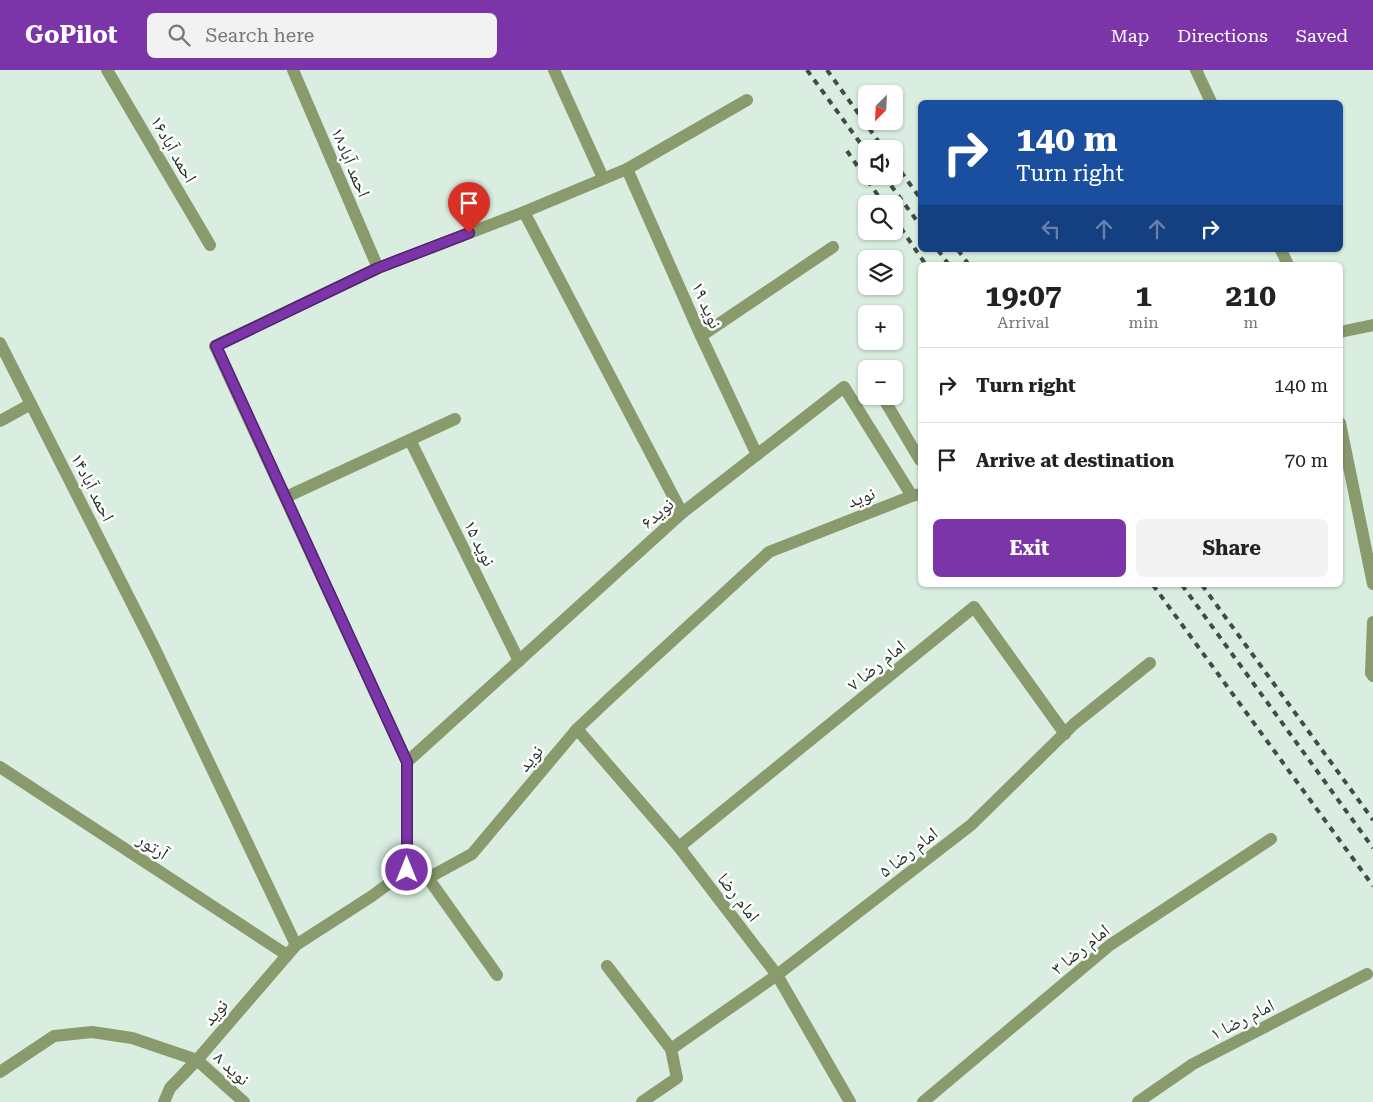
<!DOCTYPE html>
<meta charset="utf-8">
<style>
body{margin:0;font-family:"Roboto Serif","Noto Naskh Arabic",serif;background:#f2f2f2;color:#222;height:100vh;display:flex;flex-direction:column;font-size:19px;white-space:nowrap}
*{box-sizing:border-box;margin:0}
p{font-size:16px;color:#767676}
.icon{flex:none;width:28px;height:28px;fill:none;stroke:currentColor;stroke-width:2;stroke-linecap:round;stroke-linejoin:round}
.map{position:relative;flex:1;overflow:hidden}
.details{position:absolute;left:918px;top:192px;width:425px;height:325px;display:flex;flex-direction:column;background:#fff;border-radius:8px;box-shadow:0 1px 4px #0004}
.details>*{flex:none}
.banner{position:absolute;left:918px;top:30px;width:425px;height:152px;border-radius:8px;box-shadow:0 1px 4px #0004;background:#1a4fa0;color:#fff;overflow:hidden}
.needle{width:32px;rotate:204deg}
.buttons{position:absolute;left:858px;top:15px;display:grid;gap:10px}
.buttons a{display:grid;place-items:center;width:45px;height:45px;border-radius:8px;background:#fff;box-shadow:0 1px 4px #0004;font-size:25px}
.pin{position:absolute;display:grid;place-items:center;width:42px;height:42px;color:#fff;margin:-51px -21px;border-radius:50% 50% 50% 0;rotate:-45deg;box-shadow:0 0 5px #0007}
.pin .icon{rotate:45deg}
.me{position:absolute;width:55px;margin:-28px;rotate:0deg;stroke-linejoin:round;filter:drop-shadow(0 0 4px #0008)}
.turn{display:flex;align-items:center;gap:18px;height:105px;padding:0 15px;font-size:22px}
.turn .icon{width:65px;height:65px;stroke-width:2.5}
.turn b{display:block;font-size:35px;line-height:42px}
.lanes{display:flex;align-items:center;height:48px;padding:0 15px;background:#0003;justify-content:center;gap:25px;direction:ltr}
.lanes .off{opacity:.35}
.eta{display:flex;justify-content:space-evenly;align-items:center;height:85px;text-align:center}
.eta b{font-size:30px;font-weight:700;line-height:35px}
.cta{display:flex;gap:10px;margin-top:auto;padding:10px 15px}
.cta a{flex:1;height:58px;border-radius:8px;background:#7c35a9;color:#fff;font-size:20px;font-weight:700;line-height:58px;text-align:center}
.cta a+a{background:#f2f2f2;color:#222}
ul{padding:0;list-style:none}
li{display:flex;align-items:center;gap:15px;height:75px;padding:0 15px;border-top:1px solid #e0e0e0}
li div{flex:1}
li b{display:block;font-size:19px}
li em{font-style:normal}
header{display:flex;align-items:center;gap:30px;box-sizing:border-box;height:70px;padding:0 25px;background:#7c35a9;color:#fff}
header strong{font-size:24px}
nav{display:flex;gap:28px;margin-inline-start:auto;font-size:18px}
.search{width:350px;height:45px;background:#f2f2f2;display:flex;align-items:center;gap:12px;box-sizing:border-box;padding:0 18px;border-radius:8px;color:#767676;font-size:19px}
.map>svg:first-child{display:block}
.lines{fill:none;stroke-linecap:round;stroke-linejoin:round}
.minor{stroke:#899a6d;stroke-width:12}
.rail{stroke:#424c44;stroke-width:4;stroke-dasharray:6 6;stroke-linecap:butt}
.route-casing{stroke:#51226e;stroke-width:12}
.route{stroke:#7c35a9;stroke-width:9}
.labels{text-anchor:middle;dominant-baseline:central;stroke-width:5;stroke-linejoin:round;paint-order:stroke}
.street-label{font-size:18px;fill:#262e28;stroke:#fff}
</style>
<header>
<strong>GoPilot</strong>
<div class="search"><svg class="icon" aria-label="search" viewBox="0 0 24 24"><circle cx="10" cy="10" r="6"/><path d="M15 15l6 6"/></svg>Search here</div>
<nav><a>Map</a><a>Directions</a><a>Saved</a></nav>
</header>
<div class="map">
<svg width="1373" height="1032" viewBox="0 0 1373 1032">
<rect width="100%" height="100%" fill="#d9eee0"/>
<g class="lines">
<!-- minor -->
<g class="minor">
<path d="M107 0 210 175"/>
<path d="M293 0 378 198"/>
<path d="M554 0 603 108"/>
<path d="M1196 0 1211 32"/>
<path d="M627 99 701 266 757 385"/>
<path d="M524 142 682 443"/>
<path d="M1281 180 1288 195"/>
<path d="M1340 262 1373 255"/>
<path d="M701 266 833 177"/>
<path d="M0 273 154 577 296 875"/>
<path d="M882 326 920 390"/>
<path d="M0 351 31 334"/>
<path d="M1340 353 1373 514"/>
<path d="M410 370 519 591"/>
<path d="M286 427 455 349"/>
<path d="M1373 552 1371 603 1373 606"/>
<path d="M577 659 679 777 777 905 850 1032"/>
<path d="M407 692 682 443 844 317 912 426"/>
<path d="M0 697 287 885"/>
<path d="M679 777 974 537 1065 664"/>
<path d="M407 800V692L215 276 378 198 524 142 627 99 747 30"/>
<path d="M428 808 497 905"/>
<path d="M607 896 671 979 677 1008 642 1032"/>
<path d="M671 979 777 905 971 755 1074 654 1150 593"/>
<path d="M0 1002 54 966 92 962 132 968 197 990 244 1032"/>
<path d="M164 1032 170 1018 197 990 296 875 372 826 407 800 428 808 472 784 577 659 612 626 769 482 912 426 920 424"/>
<path d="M923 1032 1110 875 1271 769"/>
<path d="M1138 1032 1193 994 1367 904"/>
</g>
<!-- rail -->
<g class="rail">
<path d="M807 0 866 81"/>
<path d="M827 0 884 79"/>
<path d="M847 81 884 134"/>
<path d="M894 92 920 128"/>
<path d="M884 106 920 155"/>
<path d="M894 148 926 195"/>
<path d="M938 180 949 195"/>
<path d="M958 180 969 195"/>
<path d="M1153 515 1373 816"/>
<path d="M1182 515 1373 778"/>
<path d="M1202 515 1373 750"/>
</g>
</g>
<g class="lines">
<defs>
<path id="route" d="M407 800V692L216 276 378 198 469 163"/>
</defs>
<!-- route casing -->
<use href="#route" class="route-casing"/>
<!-- route -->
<use href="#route" class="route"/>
</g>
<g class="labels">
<!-- street labels -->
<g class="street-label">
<text transform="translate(174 79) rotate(60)">احمد آباد۱۶</text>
<text transform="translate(351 92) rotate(67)">احمد آباد۱۸</text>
<text transform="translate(707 235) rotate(66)">نوید ۱۹</text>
<text transform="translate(93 417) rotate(63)">احمد آباد۱۴</text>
<text transform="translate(861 427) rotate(-21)">نوید</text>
<text transform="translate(657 443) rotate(-41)">نوید۶</text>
<text transform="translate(480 473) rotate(64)">نوید ۱۵</text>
<text transform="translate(876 595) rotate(-39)">امام رضا ۷</text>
<text transform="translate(530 688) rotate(-50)">نوید</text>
<text transform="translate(153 776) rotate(33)">آرتور</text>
<text transform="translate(908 782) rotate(-38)">امام رضا ۵</text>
<text transform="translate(739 827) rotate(52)">امام رضا</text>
<text transform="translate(1080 879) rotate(-39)">امام رضا ۳</text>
<text transform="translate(215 942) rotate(-49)">نوید</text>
<text transform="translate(1242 949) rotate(-27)">امام رضا ۱</text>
<text transform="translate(232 998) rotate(42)">نوید ۸</text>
</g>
</g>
</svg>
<div class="buttons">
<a><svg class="needle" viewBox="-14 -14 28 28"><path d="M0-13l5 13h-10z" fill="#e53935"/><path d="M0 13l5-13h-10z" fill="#767676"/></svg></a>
<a><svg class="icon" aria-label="sound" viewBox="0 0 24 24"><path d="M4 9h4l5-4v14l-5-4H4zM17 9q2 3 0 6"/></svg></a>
<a><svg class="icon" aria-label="search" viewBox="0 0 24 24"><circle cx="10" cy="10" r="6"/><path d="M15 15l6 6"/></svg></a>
<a><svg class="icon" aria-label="layers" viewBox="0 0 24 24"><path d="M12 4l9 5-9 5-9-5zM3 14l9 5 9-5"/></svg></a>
<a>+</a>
<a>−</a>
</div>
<div class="pin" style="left:469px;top:163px;background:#d93025"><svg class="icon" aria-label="arrive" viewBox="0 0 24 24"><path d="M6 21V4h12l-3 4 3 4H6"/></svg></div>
<svg class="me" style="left:407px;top:800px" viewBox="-20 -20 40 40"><circle r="17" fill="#7c35a9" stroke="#fff" stroke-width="3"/><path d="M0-11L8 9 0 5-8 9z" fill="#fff"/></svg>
<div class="banner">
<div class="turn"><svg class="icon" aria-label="right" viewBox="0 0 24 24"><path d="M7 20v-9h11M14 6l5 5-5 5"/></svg><div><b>140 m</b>Turn right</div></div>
<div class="lanes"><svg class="icon off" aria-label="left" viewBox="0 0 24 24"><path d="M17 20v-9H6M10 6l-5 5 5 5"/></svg><svg class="icon off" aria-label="ahead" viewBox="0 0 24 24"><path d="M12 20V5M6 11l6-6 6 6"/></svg><svg class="icon off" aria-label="ahead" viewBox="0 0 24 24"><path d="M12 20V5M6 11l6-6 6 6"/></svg><svg class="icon" aria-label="right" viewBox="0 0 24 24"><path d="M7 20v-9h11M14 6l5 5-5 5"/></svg></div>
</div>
<section class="details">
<div class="eta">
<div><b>19:07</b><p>Arrival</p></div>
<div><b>1</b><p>min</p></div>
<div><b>210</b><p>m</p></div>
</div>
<ul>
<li><svg class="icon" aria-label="right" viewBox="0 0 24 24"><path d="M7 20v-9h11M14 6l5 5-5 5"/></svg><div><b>Turn right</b></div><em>140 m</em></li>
<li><svg class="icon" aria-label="arrive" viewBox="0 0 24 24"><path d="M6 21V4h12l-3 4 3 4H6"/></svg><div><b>Arrive at destination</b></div><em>70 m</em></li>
</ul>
<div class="cta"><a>Exit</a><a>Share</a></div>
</section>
</div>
